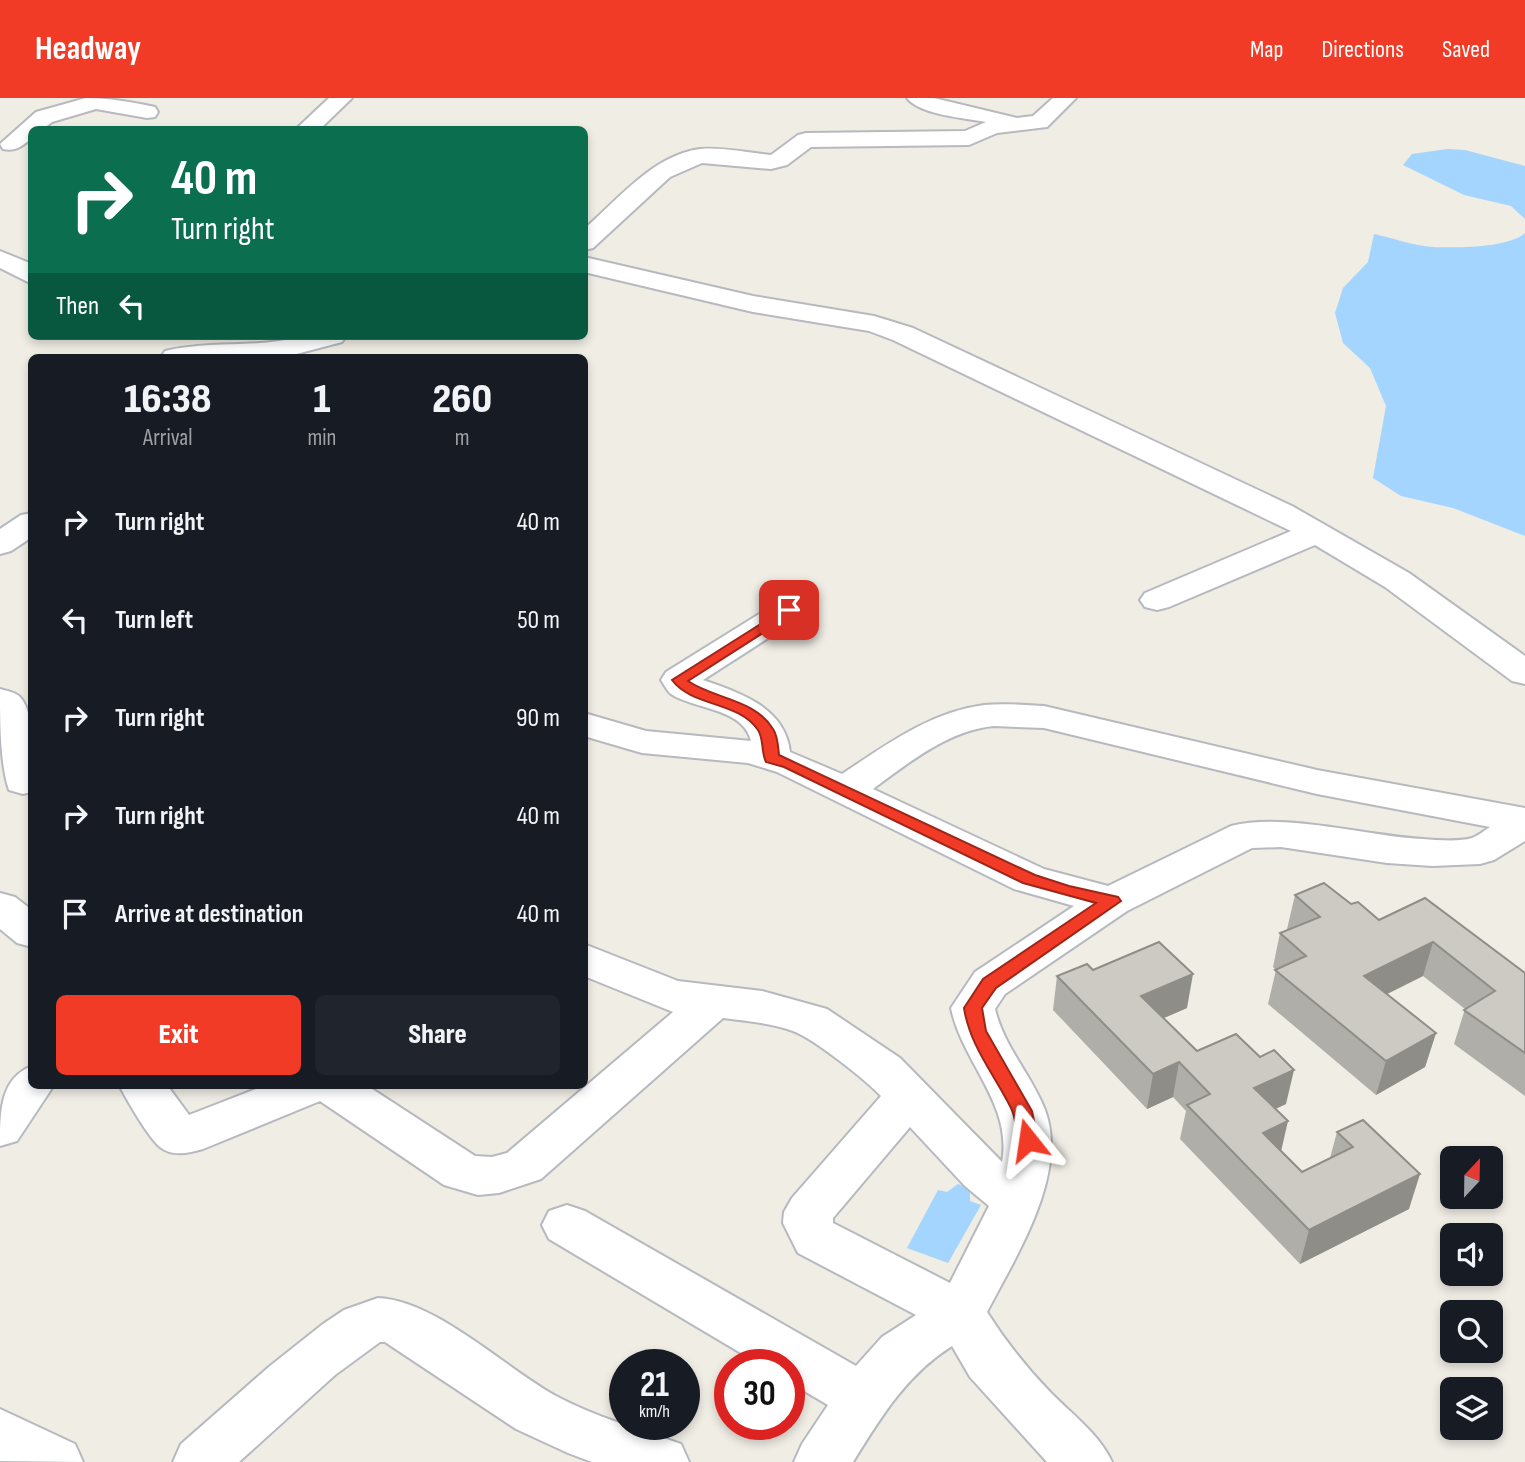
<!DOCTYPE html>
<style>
body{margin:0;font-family:"Sofia Sans Condensed",sans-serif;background:#20242c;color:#f1f3f6;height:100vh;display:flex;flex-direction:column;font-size:26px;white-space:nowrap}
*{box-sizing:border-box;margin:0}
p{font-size:23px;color:#9ea1a6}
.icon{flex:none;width:38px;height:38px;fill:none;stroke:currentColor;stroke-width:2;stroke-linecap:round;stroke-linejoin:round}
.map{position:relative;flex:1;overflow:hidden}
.panel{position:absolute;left:28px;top:256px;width:560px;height:735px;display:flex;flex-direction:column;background:#171b24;border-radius:10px;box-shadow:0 4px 10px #0003}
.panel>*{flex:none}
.guide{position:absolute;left:28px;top:28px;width:560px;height:214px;border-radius:10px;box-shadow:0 4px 10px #0003;background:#0b6e4f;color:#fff;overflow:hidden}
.needle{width:46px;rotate:22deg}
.buttons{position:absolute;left:1440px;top:1048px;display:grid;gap:14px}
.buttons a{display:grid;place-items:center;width:63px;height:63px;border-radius:10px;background:#171b24;box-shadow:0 4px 10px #0003;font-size:35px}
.speed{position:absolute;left:609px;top:1251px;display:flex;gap:14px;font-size:35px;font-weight:700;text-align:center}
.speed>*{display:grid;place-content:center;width:91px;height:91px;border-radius:50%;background:#171b24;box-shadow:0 4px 10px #0003;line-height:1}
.speed small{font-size:18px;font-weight:400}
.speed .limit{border:10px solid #d22;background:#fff;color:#111}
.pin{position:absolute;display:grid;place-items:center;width:60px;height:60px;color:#fff;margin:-30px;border-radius:14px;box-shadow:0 4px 10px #0006}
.me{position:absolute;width:77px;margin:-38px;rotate:345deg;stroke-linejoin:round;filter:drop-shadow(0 0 5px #0008)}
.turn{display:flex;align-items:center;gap:24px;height:147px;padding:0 28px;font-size:32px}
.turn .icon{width:91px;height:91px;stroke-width:2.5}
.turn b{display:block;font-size:49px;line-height:60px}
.then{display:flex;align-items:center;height:66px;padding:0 28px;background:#0003;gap:14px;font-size:26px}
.eta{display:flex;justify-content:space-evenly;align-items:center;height:119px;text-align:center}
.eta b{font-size:42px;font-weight:800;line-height:49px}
.cta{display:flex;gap:14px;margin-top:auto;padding:14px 28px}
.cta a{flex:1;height:80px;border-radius:10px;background:#f23b26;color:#fff;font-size:28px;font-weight:800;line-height:80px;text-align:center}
.cta a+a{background:#20242c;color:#f1f3f6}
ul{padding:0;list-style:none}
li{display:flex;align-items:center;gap:21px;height:98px;padding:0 28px}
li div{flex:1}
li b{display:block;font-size:26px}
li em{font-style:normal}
header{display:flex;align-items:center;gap:42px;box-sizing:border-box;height:98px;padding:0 35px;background:#f23b26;color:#fff}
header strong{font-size:33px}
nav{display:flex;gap:38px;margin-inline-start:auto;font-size:24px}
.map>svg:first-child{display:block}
.water{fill:#a4d5ff}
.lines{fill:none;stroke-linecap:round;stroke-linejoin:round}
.minor-casing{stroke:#b6b9be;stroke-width:4}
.minor{fill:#fff;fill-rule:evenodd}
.wall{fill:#afaea8}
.shaded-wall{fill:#8f8d88}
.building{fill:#cccac3;stroke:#8f8d88;stroke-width:2}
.route{fill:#f23b26;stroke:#9d2619;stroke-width:2}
</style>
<header>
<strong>Headway</strong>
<nav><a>Map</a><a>Directions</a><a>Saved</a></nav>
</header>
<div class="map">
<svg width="1525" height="1364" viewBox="0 0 1525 1364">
<rect width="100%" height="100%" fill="#efede4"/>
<!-- water -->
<g class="water">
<path d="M1447 51 1465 52 1525 68V121L1511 108 1464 97 1403 67 1412 56Z"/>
<path d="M1525 135V438L1453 410 1401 398 1373 380 1386 308 1370 270 1343 245 1335 215 1343 190 1368 164 1374 136C1393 140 1414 148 1433 149 1456 150 1509 150 1525 135Z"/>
<path d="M958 1086 970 1090V1103L981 1107 948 1165 907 1150 938 1092 947 1094Z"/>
</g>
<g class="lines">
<defs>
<g id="minor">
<path d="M86 0C109 0 132 4 155 9L158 14 155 19 147 20 96 11 52 24 42 32H32V40C22 48 16 54 3 51L0 46 36 14Z"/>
<path d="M329 0H352L319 32H295Z"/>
<path d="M907 0H934L1017 20 1033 18 1053 0H1076L1047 29 997 35 969 47 811 49 787 67 771 71 702 65 670 79 593 150 584 152V131C618 102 653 57 700 51 722 49 749 55 771 57L798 37 806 35 965 33 986 24C965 20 920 17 907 0Z"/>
<path d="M0 153 32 166V186L0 170Z"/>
<path d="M584 159 753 198 874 218 913 230 1292 408 1409 475 1525 558V586L1512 583 1385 489 1315 447 1169 509 1157 512 1145 509 1140 502 1145 495 1291 433 893 242 869 233 753 214 584 174Z"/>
<path d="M303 238H346L342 244 285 259H161L165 253C211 242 258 251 303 238Z"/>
<path d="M32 415V439L11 453 0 456V431L21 417Z"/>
<path d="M789 502 801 505 806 512 801 519 703 582C740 595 785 609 790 654L842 676C886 647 930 614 984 607 1004 605 1024 607 1044 608L1317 672 1525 710V743L1494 762 1480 766 1432 768 1387 765 1281 749 1252 750 1127 813 1005 896 995 911C1004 949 1031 976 1045 1012 1069 1076 1016 1158 987 1214 1006 1244 1027 1270 1051 1295 1073 1317 1099 1336 1112 1364H1047L970 1279 952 1248C906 1277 881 1319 853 1364H794L802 1346 828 1307 789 1284V1267H761L549 1141 542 1127 549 1113 567 1107 585 1113 856 1268 882 1239 916 1217 798 1155 783 1125 784 1114 792 1100 881 998C866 982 813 940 793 933 771 925 747 923 723 920L541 1081 499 1095 478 1097 444 1087 320 1003 203 1051C189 1055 172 1059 160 1049 148 1039 127 1002 119 987H167L189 1017 266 987H366L475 1058 492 1059 507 1055 673 914 584 878V846L678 883 762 893 827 911 900 960 1002 1064C1013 1007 962 964 951 910L975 874 1074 808 1014 791 777 674 748 665 642 655 584 638V615L646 633 751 643C744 610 693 611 671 596 667 593 664 586 661 582L666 574 777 505ZM994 628 1044 630 1317 696 1490 729C1485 732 1478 738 1472 740 1459 744 1437 742 1423 741 1366 738 1284 714 1231 728L1108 788 1044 771 873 691C908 665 949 632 994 628ZM910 1029 965 1088 989 1108 950 1185 833 1125V1120Z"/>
<path d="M0 591C7 593 15 594 20 599 37 617 32 671 32 694L23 696 9 692C0 666 0 622 0 591Z"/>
<path d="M0 795 15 799 32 812V849L17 845 0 831Z"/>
<path d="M32 968V987H54L17 1043 0 1048C0 1014 0 980 32 968Z"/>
<path d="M378 1200C435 1202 505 1270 556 1298 595 1319 639 1331 681 1346L689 1364H592L568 1355 516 1331 385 1244H380L335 1277 239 1364H173L181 1346 270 1268 323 1226 344 1212Z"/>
<path d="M0 1311 75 1346 83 1364 0 1363Z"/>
</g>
</defs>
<!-- minor casing -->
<use href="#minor" class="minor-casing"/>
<!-- minor -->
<use href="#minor" class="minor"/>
</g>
<!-- wall -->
<g class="wall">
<path d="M1295 797 1351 806 1379 822 1525 875V998L1454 946 1465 911 1423 878 1387 896 1436 935 1425 969 1376 997 1268 906 1276 872 1273 869 1280 835 1289 832 1287 831Z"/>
<path d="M1093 872 1187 910 1164 920 1197 953 1286 1006 1275 1011 1281 1053 1302 1074 1330 1060 1337 1034 1363 1022 1409 1111 1300 1166 1180 1041 1186 1013 1173 999 1147 1011 1053 912 1057 878Z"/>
</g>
<!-- shaded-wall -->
<g class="shaded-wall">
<path d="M1433 844 1423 878 1355 912 1364 878Z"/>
<path d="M1193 876 1187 910 1136 932 1141 898Z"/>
<path d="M1436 935 1425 969 1376 997 1386 963Z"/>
<path d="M1179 964 1173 999 1147 1011 1153 976Z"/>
<path d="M1294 972 1286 1006 1246 1025 1254 990Z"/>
<path d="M1288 1023 1280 1058 1263 1035Z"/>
<path d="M1420 1076 1409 1111 1300 1166 1309 1132Z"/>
</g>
<!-- building -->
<g class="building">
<path d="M1324 785 1351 806 1358 804 1379 822 1425 800 1525 875V955L1464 912 1495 893 1433 844 1364 878 1436 935 1386 963 1275 872 1306 858 1280 835 1320 819 1295 797Z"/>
<path d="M1159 844 1193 876 1141 898 1197 953 1236 936 1260 959 1274 952 1294 972 1254 990 1288 1023 1263 1035 1302 1074 1353 1049 1337 1034 1363 1022 1420 1076 1309 1132 1187 1007 1210 996 1179 964 1153 976 1057 878 1087 866 1093 872Z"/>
</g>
<!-- route -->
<path class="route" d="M789 508 794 509V515L688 583C714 601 755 601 773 631 778 638 778 649 779 657L1035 777 1069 788 1118 799 1121 803 996 890 982 910 986 933 1032 1013 1038 1042 1035 1047 1028 1050 1022 1047C1015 1036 1017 1022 1011 1010 994 976 970 948 964 910L983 881 1096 805 1023 785 784 669 766 664C761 654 764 641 758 632 738 603 692 609 672 582Z"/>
</svg>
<div class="buttons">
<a><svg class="needle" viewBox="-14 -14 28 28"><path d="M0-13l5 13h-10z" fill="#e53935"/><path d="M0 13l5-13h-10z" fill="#9ea1a6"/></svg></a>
<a><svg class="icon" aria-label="sound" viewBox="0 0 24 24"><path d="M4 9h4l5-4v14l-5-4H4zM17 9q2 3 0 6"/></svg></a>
<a><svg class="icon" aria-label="search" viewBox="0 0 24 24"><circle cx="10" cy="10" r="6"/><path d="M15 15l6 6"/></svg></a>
<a><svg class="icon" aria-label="layers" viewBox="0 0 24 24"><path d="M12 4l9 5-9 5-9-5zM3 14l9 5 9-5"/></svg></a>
</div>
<div class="speed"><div>21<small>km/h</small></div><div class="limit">30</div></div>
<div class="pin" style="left:789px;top:512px;background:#d93025"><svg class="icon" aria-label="arrive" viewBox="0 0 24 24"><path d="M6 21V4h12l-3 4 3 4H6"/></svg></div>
<svg class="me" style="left:1028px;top:1042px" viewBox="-20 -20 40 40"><path d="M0-17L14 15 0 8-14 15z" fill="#f23b26" stroke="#fff" stroke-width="4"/></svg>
<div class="guide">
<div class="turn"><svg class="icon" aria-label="right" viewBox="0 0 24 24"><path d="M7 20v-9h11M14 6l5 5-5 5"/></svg><div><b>40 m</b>Turn right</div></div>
<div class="then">Then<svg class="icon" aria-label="left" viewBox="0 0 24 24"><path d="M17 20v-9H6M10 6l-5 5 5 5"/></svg></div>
</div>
<section class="panel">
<div class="eta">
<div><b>16:38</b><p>Arrival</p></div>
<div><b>1</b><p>min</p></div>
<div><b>260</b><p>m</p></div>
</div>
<ul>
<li><svg class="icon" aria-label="right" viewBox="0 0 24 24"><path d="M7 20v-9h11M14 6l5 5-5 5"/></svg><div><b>Turn right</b></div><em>40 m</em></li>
<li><svg class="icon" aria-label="left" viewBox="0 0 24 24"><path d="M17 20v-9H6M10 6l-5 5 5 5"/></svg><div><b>Turn left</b></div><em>50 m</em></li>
<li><svg class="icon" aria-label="right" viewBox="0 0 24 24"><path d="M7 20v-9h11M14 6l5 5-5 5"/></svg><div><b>Turn right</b></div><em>90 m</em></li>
<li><svg class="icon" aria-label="right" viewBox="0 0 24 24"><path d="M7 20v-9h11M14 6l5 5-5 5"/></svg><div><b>Turn right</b></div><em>40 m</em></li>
<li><svg class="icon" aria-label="arrive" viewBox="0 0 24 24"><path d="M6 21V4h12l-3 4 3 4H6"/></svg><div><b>Arrive at destination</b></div><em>40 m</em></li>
</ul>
<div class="cta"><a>Exit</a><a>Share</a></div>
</section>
</div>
